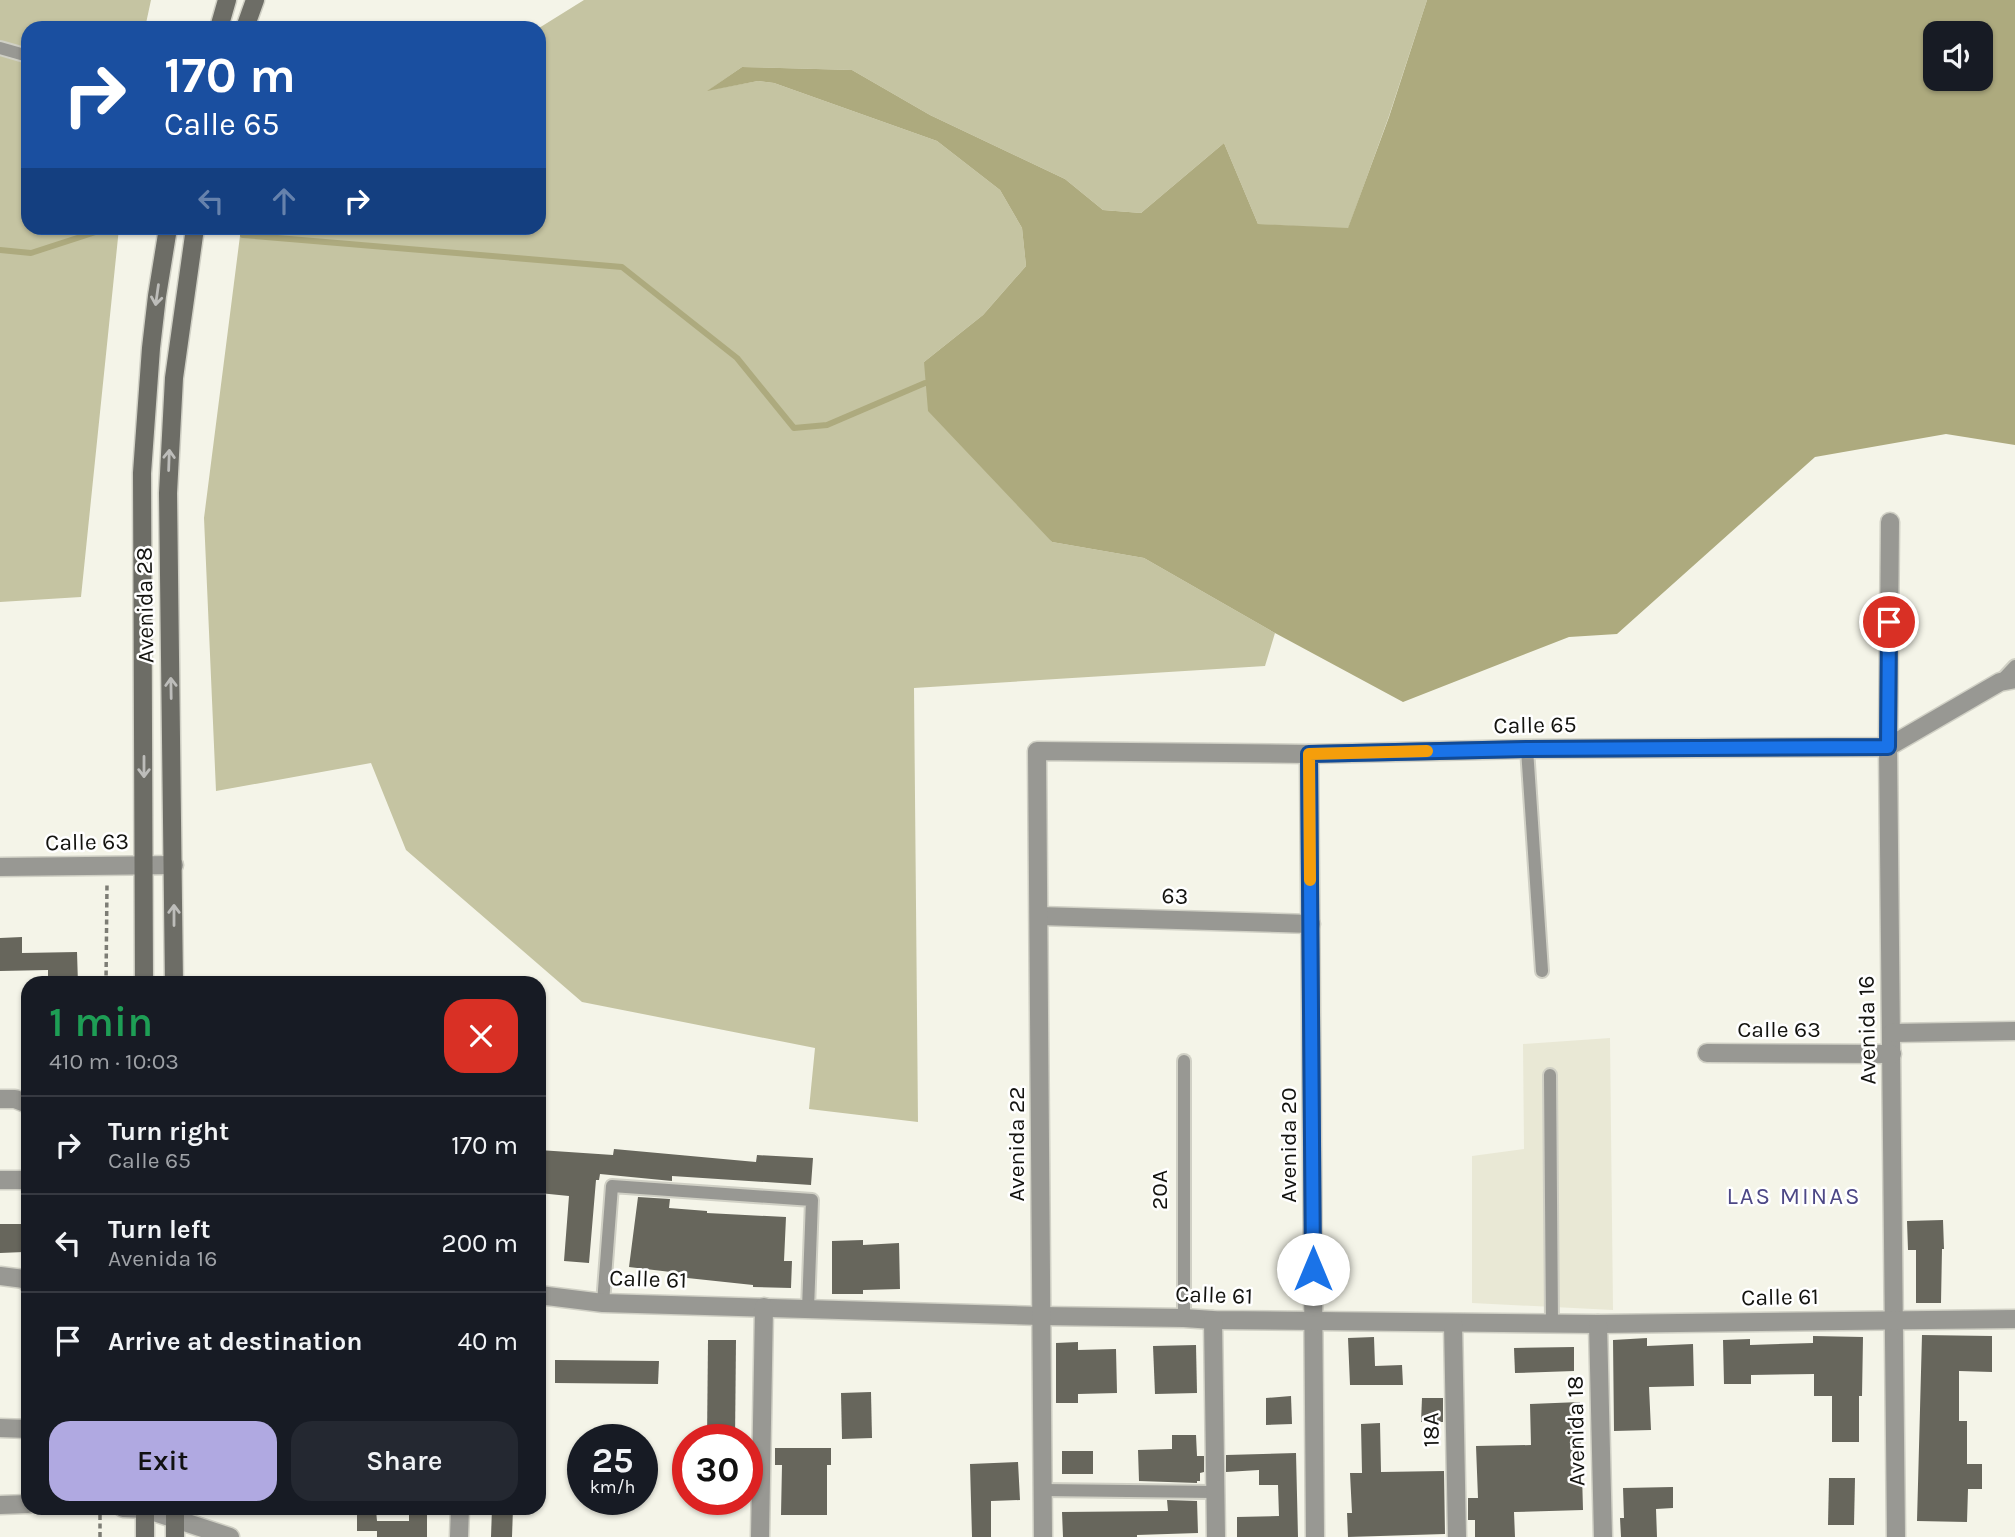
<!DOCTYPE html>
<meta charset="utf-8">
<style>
body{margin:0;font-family:Karla,sans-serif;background:#242831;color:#f1f3f6;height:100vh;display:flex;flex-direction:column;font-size:26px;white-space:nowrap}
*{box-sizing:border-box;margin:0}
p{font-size:23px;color:#9ea1a6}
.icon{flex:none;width:38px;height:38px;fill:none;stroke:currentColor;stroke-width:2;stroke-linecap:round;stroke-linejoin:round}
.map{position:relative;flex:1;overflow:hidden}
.details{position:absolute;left:21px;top:976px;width:525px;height:539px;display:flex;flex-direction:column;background:#171b24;border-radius:21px;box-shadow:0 2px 5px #0004}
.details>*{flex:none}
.banner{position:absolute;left:21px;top:21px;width:525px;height:214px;border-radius:21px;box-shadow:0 2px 5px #0004;background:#1a4fa0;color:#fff;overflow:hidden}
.tools{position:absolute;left:1923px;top:21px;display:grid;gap:14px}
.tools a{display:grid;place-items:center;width:70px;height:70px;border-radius:14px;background:#171b24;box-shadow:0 2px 5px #0004;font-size:35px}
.speed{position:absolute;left:567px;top:1424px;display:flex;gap:14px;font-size:35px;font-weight:700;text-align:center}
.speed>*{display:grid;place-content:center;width:91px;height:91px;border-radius:50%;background:#171b24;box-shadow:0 2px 5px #0004;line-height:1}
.speed small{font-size:18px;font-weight:400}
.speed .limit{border:10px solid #d22;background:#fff;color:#111}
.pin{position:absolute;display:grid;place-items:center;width:60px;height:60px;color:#fff;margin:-30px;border:4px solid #fff;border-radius:50%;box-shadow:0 2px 7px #0007}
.me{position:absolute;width:77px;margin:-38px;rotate:0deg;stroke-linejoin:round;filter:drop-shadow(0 0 5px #0008)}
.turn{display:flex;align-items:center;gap:24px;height:147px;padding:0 28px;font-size:32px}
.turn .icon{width:91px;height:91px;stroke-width:2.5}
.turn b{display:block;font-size:49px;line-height:60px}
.lanes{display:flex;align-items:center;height:66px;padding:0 28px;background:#0003;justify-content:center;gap:35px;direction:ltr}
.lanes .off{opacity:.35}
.round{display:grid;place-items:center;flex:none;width:74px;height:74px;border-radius:21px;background:#242831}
.head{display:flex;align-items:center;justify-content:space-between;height:119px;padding:0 28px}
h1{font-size:42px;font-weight:600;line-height:52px;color:#1e9e55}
.cta{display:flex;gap:14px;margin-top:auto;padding:14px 28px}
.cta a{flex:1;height:80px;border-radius:21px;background:#b0a9e1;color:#111;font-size:28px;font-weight:600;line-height:80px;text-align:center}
.cta a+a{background:#242831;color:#f1f3f6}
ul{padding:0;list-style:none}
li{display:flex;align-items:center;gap:21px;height:98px;padding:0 28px;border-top:2px solid #363941}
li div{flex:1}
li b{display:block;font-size:26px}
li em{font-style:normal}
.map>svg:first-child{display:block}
.built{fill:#e9e8d5}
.green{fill:#c5c4a2}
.water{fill:#adaa7e;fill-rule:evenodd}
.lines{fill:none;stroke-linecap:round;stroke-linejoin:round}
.stream{stroke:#adaa7e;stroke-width:6}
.building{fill:#67665c}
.service-casing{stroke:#d0d0c5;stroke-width:16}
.minor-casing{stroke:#d0d0c5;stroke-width:21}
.secondary-casing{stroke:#d0d0c5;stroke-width:21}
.path{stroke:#7c7c74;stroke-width:3.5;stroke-dasharray:5 3.5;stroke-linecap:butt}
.service{stroke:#989893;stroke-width:12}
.minor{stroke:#989893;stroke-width:18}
.secondary{stroke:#6d6d66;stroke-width:18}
.oneway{stroke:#bdbdba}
.route-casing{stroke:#114b97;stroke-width:18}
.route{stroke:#1a73e8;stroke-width:12}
.slow{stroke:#f59e0b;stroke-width:12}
.labels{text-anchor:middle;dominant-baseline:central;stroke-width:5;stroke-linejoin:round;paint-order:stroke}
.street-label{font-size:23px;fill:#13130f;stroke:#fff}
.neighbourhood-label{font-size:24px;letter-spacing:2px;fill:#4d4886;stroke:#fff}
</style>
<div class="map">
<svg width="2015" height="1537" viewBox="0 0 2015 1537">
<rect width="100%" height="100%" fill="#f4f4e8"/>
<!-- built -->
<path class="built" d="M1610 1038 1613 1310 1472 1303V1156L1524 1149 1523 1044Z"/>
<!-- green -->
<g class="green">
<path d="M0 0H151L145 28H28V228H119L81 597 0 602Z"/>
<path d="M584 0H1427L1389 116 1348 229 1258 224 1224 143 1141 213 1103 210 1065 179 930 115 852 70 742 67 709 90 758 81 774 83 937 141 1000 190 1022 228 1026 266 983 315 924 362 1052 542 1144 558 1275 633 1265 666 914 688 918 1122 809 1109 815 1048 582 1002 406 850 371 763 216 791 204 518 241 228H539V28Z"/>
</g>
<!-- water -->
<path class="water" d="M1427 0H2015V445L1946 434 1815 457 1617 634 1569 637 1403 702 1275 633 1144 558 1052 542 928 411 924 362 983 315 1026 266 1022 228 1000 190 937 141 774 83 758 81 707 91 742 67 852 70 930 115 1065 179 1103 210 1141 213 1224 143 1258 224 1348 228 1389 117ZM1936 33H1981V79H1936Z"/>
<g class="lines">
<!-- stream -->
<g class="stream">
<path d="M243 235 622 267 737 358 794 428 827 425 925 383"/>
<path d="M0 250 31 253 108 228"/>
</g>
</g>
<!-- building -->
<g class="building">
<path d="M22 937V953L77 952 78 984H48V970L0 971V938Z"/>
<path d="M614 1149 756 1162 757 1155 813 1158 811 1185 672 1176V1181L600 1174 599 1180H596L589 1263 564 1261 569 1196 539 1193V1150L613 1155Z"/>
<path d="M638 1197 670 1199 669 1208 707 1211V1213L786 1217 784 1261H792L791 1288 753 1287V1285L678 1277 679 1273 629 1267Z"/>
<path d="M1943 1220 1944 1249H1942L1941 1303H1916V1250H1908L1907 1221Z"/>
<path d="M0 1224H23L24 1252 0 1253Z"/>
<path d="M863 1240V1245L899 1243 900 1289 863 1290V1294H832V1241Z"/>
<path d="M1922 1335 1992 1336V1372L1959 1371V1421H1967V1464H1982V1489H1968L1967 1522 1917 1521Z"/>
<path d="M1813 1336 1863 1337 1862 1396H1859V1442H1832V1396H1814V1374L1751 1375V1384H1724L1723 1340 1750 1339V1345L1813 1343Z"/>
<path d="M1374 1337 1375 1366 1402 1365 1403 1385H1350L1348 1338Z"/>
<path d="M1647 1338V1346L1693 1344 1694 1386 1649 1387 1651 1430 1614 1431 1613 1340Z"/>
<path d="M708 1340H736L735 1440H707Z"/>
<path d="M1078 1342V1350L1116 1349 1117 1393 1078 1394V1403H1056V1343Z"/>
<path d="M1196 1345 1197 1393 1155 1394 1153 1346Z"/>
<path d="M1574 1347V1371L1515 1373 1514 1348Z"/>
<path d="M555 1360 659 1361 658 1384 555 1383Z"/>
<path d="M871 1392 872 1438 842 1439 841 1393Z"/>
<path d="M1291 1396 1292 1424 1266 1425V1398Z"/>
<path d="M1422 1398H1443V1422H1421Z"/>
<path d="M1580 1402 1583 1510 1514 1512 1515 1537H1475V1520H1468V1498H1478L1476 1446 1531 1445 1530 1404Z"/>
<path d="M1380 1423 1381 1472 1444 1471 1445 1534 1348 1537 1347 1513H1352L1350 1473H1362L1361 1424Z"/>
<path d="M1172 1435H1196L1197 1456H1204V1472L1200 1473V1481H1197V1483L1139 1481 1138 1450 1172 1449Z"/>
<path d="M775 1448H831V1465H827V1515H781L782 1465H775Z"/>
<rect x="1062" y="1451" width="31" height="23"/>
<path d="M1296 1453 1298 1537H1237V1517L1279 1516 1278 1485H1259V1470L1226 1472V1455Z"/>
<path d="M1018 1462 1020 1500 991 1501V1537H972L970 1464Z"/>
<path d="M1829 1478H1855L1854 1525H1828Z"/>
<path d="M1673 1487V1508L1656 1509 1657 1537H1621L1620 1518H1624L1623 1488Z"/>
<path d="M1167 1500 1197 1501 1198 1533 1137 1535V1537H1063L1062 1512 1168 1511Z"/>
<path d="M409 1508H427V1537H377V1531H357V1510H376L377 1521H409Z"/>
<path d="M492 1508H513L512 1537H491Z"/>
</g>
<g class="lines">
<defs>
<g id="service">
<path d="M0 48 28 56"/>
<path d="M2000 682 2015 666"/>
<path d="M1527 749 1542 971"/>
<path d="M1550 1075 1552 1324"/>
<path d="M603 1303 612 1186 812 1200 808 1309"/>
<path d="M1184 1318V1061"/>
<path d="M1042 1490 1214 1492"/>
</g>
<g id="minor">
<path d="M1890 522 1888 747 1896 1537"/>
<path d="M1309 754 1315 1537"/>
<path d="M0 867 174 865"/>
<path d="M1039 916 1311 924"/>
<path d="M1892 1033 2015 1031"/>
<path d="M1707 1053 1892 1054"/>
<path d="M0 1099H15L28 1104"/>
<path d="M0 1180H28"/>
<path d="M0 1276 24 1279 28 1283"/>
<path d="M539 1295 603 1303 1041 1316 1184 1318 1213 1320 1598 1324 2015 1319"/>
<path d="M1213 1320 1216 1537"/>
<path d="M1453 1323 1457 1537"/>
<path d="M1598 1324 1603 1537"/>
<path d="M0 1428 28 1429"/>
<path d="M0 1505 28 1504"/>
<path d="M123 1508 145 1509 230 1537"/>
<path d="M459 1537 460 1508"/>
<path d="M760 1537 764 1307"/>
<path d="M1043 1537 1037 751 1309 754 1527 749 1888 747 2000 682 2015 679"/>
</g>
<g id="secondary">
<path d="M219 28 227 0"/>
<path d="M245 28 255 0"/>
<path d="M144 984 142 473 151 348 157 296 168 228"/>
<path d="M174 984 168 493 174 378 195 228"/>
<path d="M145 1508V1537"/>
<path d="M175 1508V1537"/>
</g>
</defs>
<!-- service casing -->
<use href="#service" class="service-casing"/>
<!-- minor casing -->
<use href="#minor" class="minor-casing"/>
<!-- secondary casing -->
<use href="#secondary" class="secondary-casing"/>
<!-- path -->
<g class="path">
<path d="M106 984 107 884"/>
<path d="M100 1537V1508"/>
</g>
<!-- service -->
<use href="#service" class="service"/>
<!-- minor -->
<use href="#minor" class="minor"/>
<!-- secondary -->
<use href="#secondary" class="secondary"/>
</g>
<!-- one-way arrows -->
<defs><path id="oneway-shaft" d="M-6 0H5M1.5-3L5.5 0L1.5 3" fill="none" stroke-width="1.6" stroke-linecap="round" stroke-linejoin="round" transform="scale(1.75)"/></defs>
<g class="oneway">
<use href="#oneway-shaft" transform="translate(157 295) rotate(98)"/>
<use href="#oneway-shaft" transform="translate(169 460) rotate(-88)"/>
<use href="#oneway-shaft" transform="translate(171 688) rotate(-91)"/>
<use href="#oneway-shaft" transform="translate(144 767) rotate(90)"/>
<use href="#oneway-shaft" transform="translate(174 915) rotate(-90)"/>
</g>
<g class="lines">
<defs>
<path id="route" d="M1313 1269 1309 754 1527 749 1888 747 1889 622"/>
</defs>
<!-- route casing -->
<use href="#route" class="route-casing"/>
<!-- route -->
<use href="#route" class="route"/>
<!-- slow -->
<path class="slow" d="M1310 880 1309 754 1427 751"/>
</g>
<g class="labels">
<!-- street labels -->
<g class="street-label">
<text transform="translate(145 605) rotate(-91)">Avenida 28</text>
<text transform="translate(1535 725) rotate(-1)">Calle 65</text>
<text transform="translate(87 842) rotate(-1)">Calle 63</text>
<text transform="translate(1175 896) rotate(2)">63</text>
<text x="1779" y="1029">Calle 63</text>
<text transform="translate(1867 1030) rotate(-91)">Avenida 16</text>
<text transform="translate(1016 1144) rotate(-90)">Avenida 22</text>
<text transform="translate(1288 1145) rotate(-90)">Avenida 20</text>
<text transform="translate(1159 1190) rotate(-90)">20A</text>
<text transform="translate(648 1279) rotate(2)">Calle 61</text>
<text transform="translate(1214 1295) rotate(2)">Calle 61</text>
<text transform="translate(1780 1297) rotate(-1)">Calle 61</text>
<text transform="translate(1431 1430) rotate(-91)">18A</text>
<text transform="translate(1576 1431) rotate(-91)">Avenida 18</text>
</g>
<!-- neighbourhood labels -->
<g class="neighbourhood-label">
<text x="1794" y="1196">LAS MINAS</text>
</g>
</g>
</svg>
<div class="tools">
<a><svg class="icon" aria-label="sound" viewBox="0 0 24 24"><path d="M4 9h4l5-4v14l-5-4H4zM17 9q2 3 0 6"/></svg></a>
</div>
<div class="speed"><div>25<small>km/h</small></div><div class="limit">30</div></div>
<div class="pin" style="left:1889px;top:622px;background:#d93025"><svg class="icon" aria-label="arrive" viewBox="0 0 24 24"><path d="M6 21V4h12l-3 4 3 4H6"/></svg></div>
<svg class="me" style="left:1313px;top:1269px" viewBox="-20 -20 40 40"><circle r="19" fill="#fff"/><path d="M0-13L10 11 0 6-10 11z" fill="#1a73e8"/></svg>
<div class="banner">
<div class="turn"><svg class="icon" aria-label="right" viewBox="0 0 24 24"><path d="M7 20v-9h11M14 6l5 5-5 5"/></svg><div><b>170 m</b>Calle 65</div></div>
<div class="lanes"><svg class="icon off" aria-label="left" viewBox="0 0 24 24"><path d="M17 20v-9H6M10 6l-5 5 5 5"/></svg><svg class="icon off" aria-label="ahead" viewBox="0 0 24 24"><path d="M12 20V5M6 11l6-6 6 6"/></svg><svg class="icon" aria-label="right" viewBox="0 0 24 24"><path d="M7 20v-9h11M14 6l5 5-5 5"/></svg></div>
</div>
<section class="details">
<div class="head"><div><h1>1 min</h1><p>410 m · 10:03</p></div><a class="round" style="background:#d93025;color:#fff"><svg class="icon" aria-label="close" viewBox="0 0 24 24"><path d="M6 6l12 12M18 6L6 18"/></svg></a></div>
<ul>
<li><svg class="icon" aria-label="right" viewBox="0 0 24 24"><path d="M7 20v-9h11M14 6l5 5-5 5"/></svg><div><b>Turn right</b><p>Calle 65</p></div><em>170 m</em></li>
<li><svg class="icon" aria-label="left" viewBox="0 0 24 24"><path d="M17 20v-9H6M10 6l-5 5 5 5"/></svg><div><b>Turn left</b><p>Avenida 16</p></div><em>200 m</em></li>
<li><svg class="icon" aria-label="arrive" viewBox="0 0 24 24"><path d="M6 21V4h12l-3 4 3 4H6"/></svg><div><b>Arrive at destination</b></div><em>40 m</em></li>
</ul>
<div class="cta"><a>Exit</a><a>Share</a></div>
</section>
</div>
